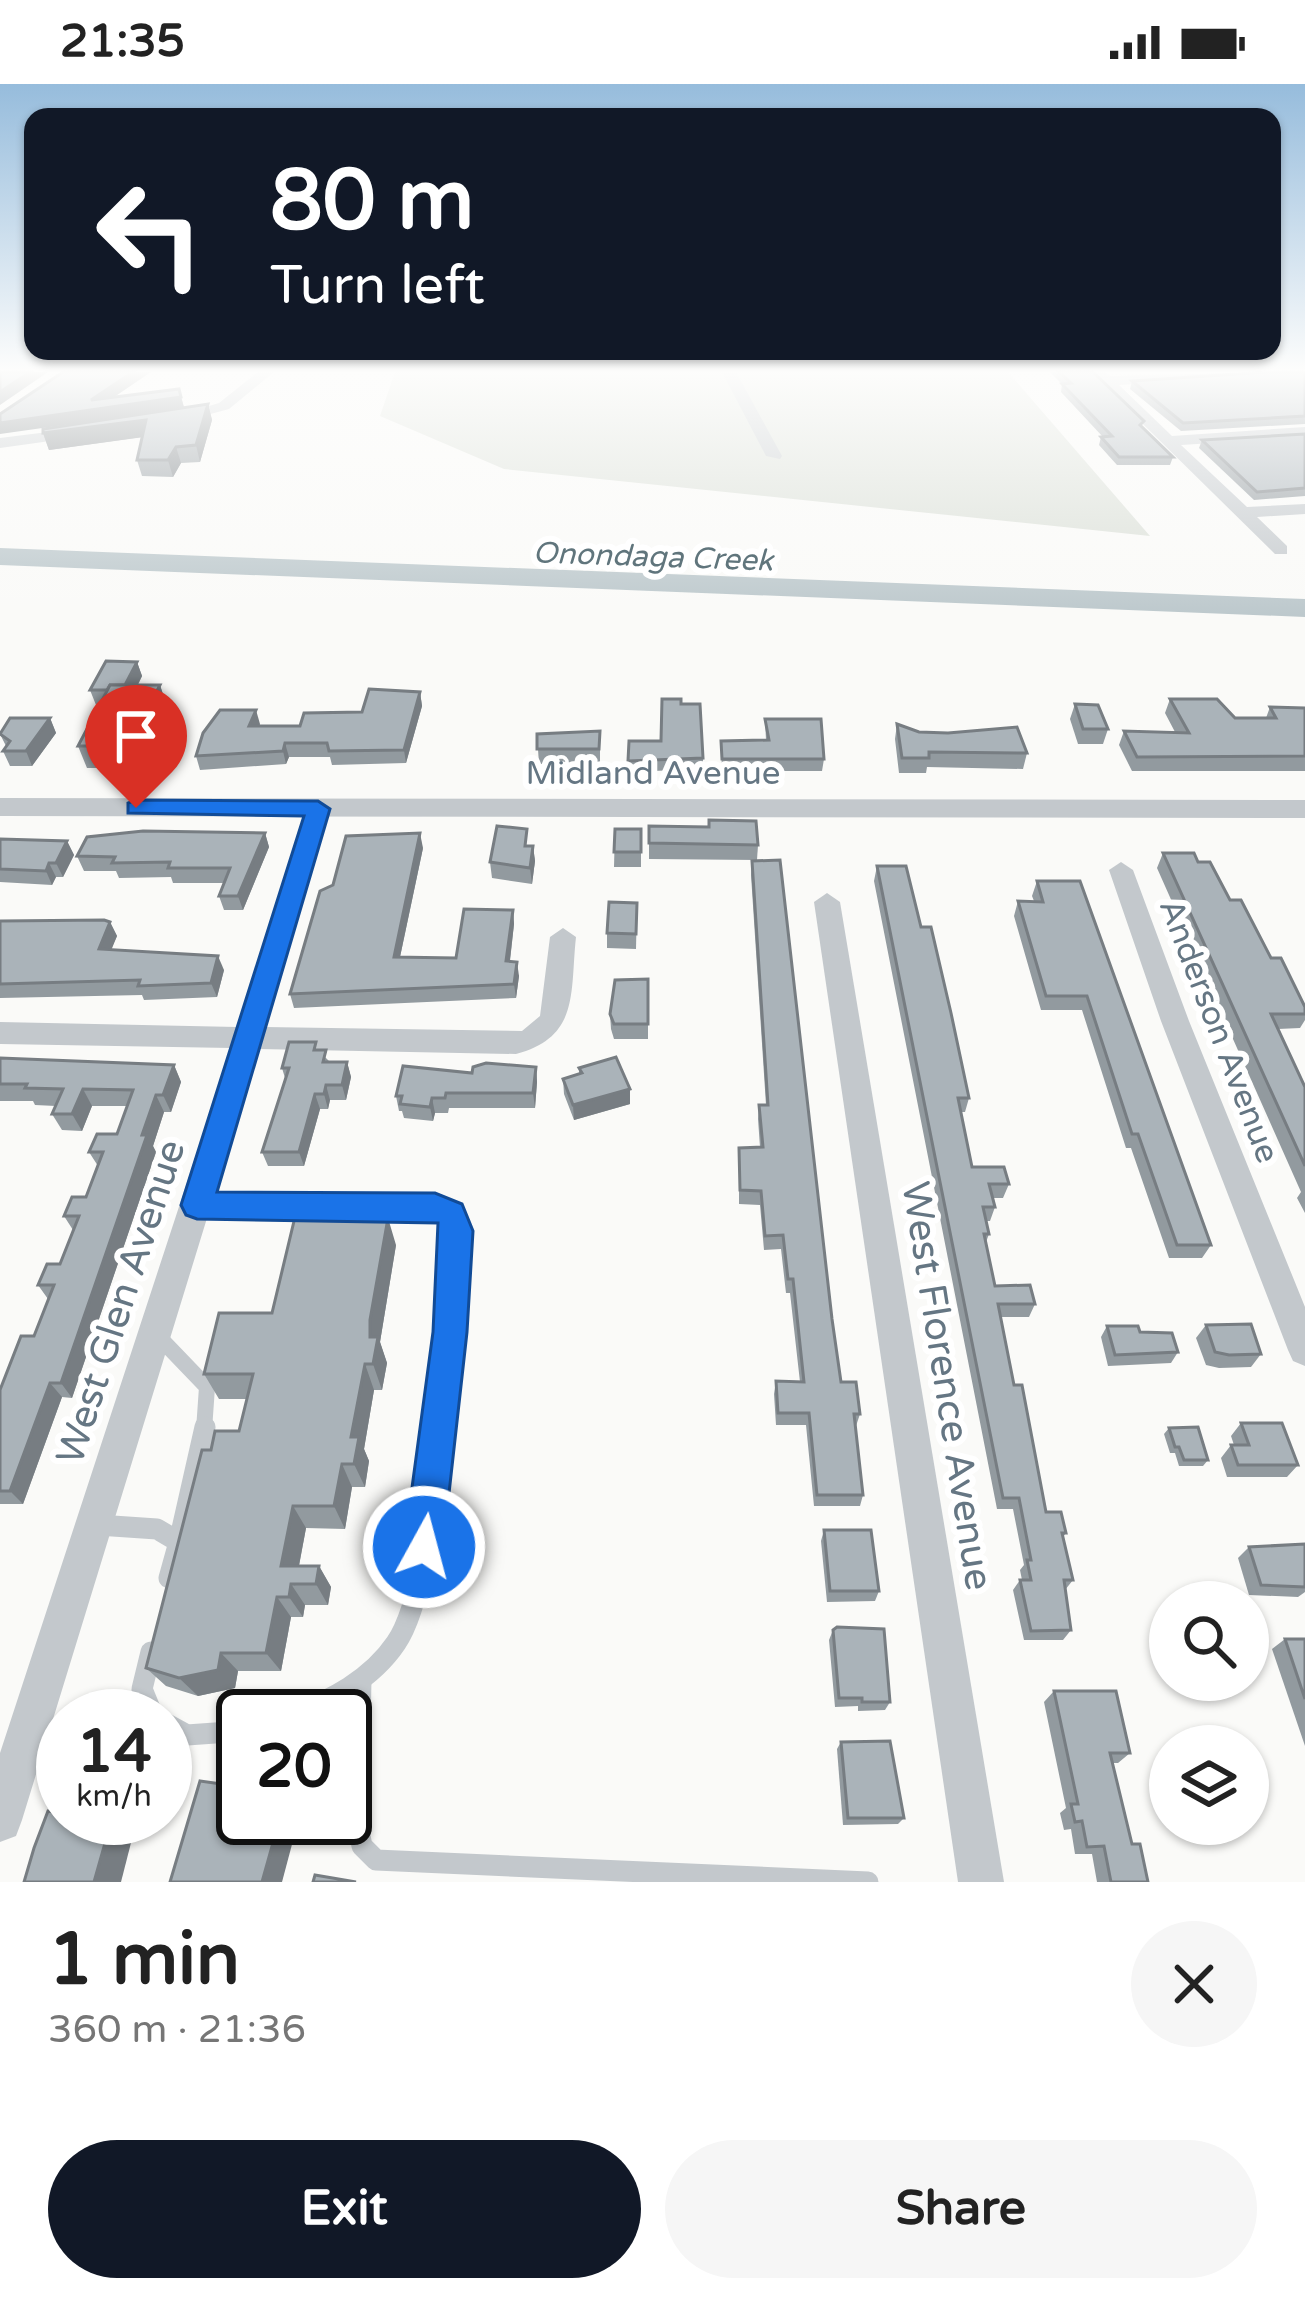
<!DOCTYPE html>
<meta charset="utf-8">
<style>
body{margin:0;font-family:"Varela Round",sans-serif;background:#f6f6f6;color:#222;height:100vh;display:flex;flex-direction:column;font-size:45px;white-space:nowrap}
*{box-sizing:border-box;margin:0}
p{font-size:39px;color:#767676}
.icon{flex:none;width:66px;height:66px;fill:none;stroke:currentColor;stroke-width:2;stroke-linecap:round;stroke-linejoin:round}
.map{position:relative;height:1798px;overflow:hidden}
.sheet{display:flex;flex-direction:column;background:#fff;flex:1}
.sheet>*{flex:none}
.banner{position:absolute;left:24px;top:24px;width:1257px;height:252px;border-radius:24px;box-shadow:0 3px 9px #0004;background:#111827;color:#fff;overflow:hidden}
.fabs{position:absolute;left:1149px;top:1497px;display:grid;gap:24px}
.fabs a{display:grid;place-items:center;width:120px;height:120px;border-radius:50%;background:#fff;box-shadow:0 3px 9px #0004;font-size:60px}
.speed{position:absolute;left:36px;top:1605px;display:flex;gap:24px;font-size:60px;font-weight:700;text-align:center}
.speed>*{display:grid;place-content:center;width:156px;height:156px;border-radius:50%;background:#fff;box-shadow:0 3px 9px #0004;line-height:1}
.speed small{font-size:30px;font-weight:400}
.speed .limit{border:6px solid #111;border-radius:18px;background:#fff;color:#111}
.pin{position:absolute;display:grid;place-items:center;width:102px;height:102px;color:#fff;margin:-123px -51px;border-radius:50% 50% 50% 0;rotate:-45deg;box-shadow:0 0 12px #0007}
.pin .icon{rotate:45deg}
.me{position:absolute;width:132px;margin:-66px;rotate:7deg;stroke-linejoin:round;filter:drop-shadow(0 0 9px #0008)}
.turn{display:flex;align-items:center;gap:42px;height:252px;padding:0 48px;font-size:54px}
.turn .icon{width:156px;height:156px;stroke-width:2.5}
.turn b{display:block;font-size:84px;line-height:102px}
.round{display:grid;place-items:center;flex:none;width:126px;height:126px;border-radius:63px;background:#f6f6f6}
.head{display:flex;align-items:center;justify-content:space-between;height:204px;padding:0 48px}
h1{font-size:72px;font-weight:700;line-height:90px}
.cta{display:flex;gap:24px;margin-top:auto;padding:24px 48px}
.cta a{flex:1;height:138px;border-radius:72px;background:#111827;color:#fff;font-size:48px;font-weight:700;line-height:138px;text-align:center}
.cta a+a{background:#f6f6f6;color:#222}
.status{display:flex;justify-content:space-between;align-items:center;height:84px;padding:0 60px;background:#fff;direction:ltr}
.status svg{height:33px;fill:currentColor}
.map>svg:first-child{display:block}
.green{fill:#dadfd7}
.water{fill:#bbc7cb}
.lines{fill:none;stroke-linecap:round;stroke-linejoin:round}
.service-far1{stroke:#c3c8cc;stroke-width:16}
.service{stroke:#c3c8cc;stroke-width:21}
.minor{fill:#c3c8cc;fill-rule:evenodd}
.tertiary{fill:#c3c8cc;fill-rule:evenodd}
.wall{fill:#929a9f}
.shaded-wall{fill:#777d82}
.building{fill:#aab3b9;stroke:#777d82;stroke-width:3}
.route{fill:#1a73e8;stroke:#114b97;stroke-width:3}
.labels{text-anchor:middle;dominant-baseline:central;stroke-width:12;stroke-linejoin:round;paint-order:stroke}
.far-water-label{font-size:30px;font-style:italic;fill:#60757c;stroke:#fff}
.street-label{font-size:33px;fill:#657683;stroke:#fff}
.near-street-label{font-size:39px;fill:#657683;stroke:#fff}
</style>
<div class="status"><b>21:35</b><svg viewBox="0 0 49 12"><path d="M0 12V9h3v3zM5 12V6h3v6zM10 12V3h3v9zM15 12V0h3v12zM26 1h20v11H26zM47 4h2v5h-2z"/></svg></div>
<div class="map">
<svg width="1305" height="1798" viewBox="0 0 1305 1798">
<rect width="100%" height="100%" fill="#fafaf8"/>
<!-- green -->
<path class="green" d="M395 288H1008L1150 452 504 385 380 332Z"/>
<!-- water -->
<path class="water" d="M0 464 1305 515V533L0 481Z"/>
<g class="lines">
<!-- service-far1 -->
<g class="service-far1">
<path d="M197 1121 435 1123 451 1130 453 1209 441 1346"/>
<path d="M158 1252 207 1303 204 1346"/>
</g>
<!-- service -->
<g class="service">
<path d="M98 1441 157 1445 179 1458 169 1494"/>
<path d="M179 1458 205 1343"/>
<path d="M151 1568 142 1605 153 1632"/>
<path d="M361 1596 358 1742 362 1762 376 1776 868 1798"/>
<path d="M291 1632C331 1616 371 1596 396 1559 426 1515 434 1398 441 1343"/>
<path d="M165 1639 187 1651 243 1647"/>
</g>
<!-- minor -->
<g class="minor">
<path d="M258 288H274L229 325 177 339 169 334 219 319Z"/>
<path d="M722 288H736L782 372 780 375 766 372Z"/>
<path d="M1090 288H1105L1110 292 1269 288 1262 292 1119 301 1172 352 1305 343V353L1181 361 1247 423 1305 420V430L1257 433 1287 462V470H1275Z"/>
<path d="M80 344 88 349 86 352 0 364V354Z"/>
<path d="M318 718 330 725 265 943 522 947 540 932 550 853 563 844 576 853C570 908 580 953 516 970L259 965 22 1736 16 1752 0 1758V1669L231 964 0 960V938L237 943 306 725Z"/>
<path d="M1121 778 1133 786 1189 937 1305 1223V1282L1293 1277 1288 1266 1161 937 1109 786Z"/>
<path d="M827 809 840 818 1004 1798H958L814 818Z"/>
</g>
<!-- tertiary -->
<path class="tertiary" d="M0 714 1305 716V734L0 732Z"/>
</g>
<!-- wall -->
<g class="wall">
<path d="M1050 288H1093L1142 343 1173 373 1170 381H1117L1099 361 1101 353H1103L1061 308 1062 300Z"/>
<path d="M1305 288V340L1181 347 1130 305 1132 297Z"/>
<path d="M179 305 184 323 208 320 212 336 200 378 181 379 173 393 142 392 137 376 142 353 49 366 43 349 166 326 114 313Z"/>
<path d="M1305 350V412L1254 416 1199 364 1202 356Z"/>
<path d="M137 578 142 592 138 601H160L167 623 154 650H136L117 684H87L78 662 99 621H96L90 606Z"/>
<path d="M420 608 422 622 406 679 332 681 330 673H289L286 680 200 686 196 672 260 640 259 642H300L362 628Z"/>
<path d="M1170 615 1235 634H1266L1270 623 1305 624V687H1132L1119 661 1124 647 1175 648 1165 629Z"/>
<path d="M681 620 703 674V685L628 688 629 657H661Z"/>
<path d="M1075 620 1108 645 1103 660H1078L1070 635Z"/>
<path d="M50 634 56 649 32 682H10L3 667 6 662 0 650Z"/>
<path d="M765 635 824 675 822 687H722L721 657 766 656Z"/>
<path d="M897 640 919 648 1027 669 1023 685 927 683 926 689H899L895 655Z"/>
<path d="M600 647V680H539L537 650Z"/>
<path d="M615 745H641V783H614Z"/>
<path d="M265 749 269 763 243 826H224L219 812 224 799H173L171 793 119 794 116 787H84L77 772Z"/>
<path d="M0 755 67 757 74 771 63 793H56L52 801 0 798Z"/>
<path d="M649 759 758 761 757 776 649 775Z"/>
<path d="M528 762H533L535 777 532 800 492 794 490 778Z"/>
<path d="M423 764 400 873 456 874 513 826 514 840 510 877 519 892 516 914 294 924 290 910Z"/>
<path d="M1163 769 1198 778 1230 816 1305 923V936L1300 944 1278 945 1305 1003V1129L1297 1114 1301 1108 1157 784Z"/>
<path d="M752 777 832 1235 841 1298 860 1330 856 1342 863 1411 860 1422H814L806 1341H776L774 1310 776 1297 800 1298 790 1209H786L781 1165 764 1166 760 1121 739 1120V1064L760 1063 758 1035 759 1021H766L751 791Z"/>
<path d="M877 782 921 843 969 1014 965 1028H961L972 1083 1009 1100 1003 1114H993L995 1123 990 1137H986L989 1150 986 1158 995 1202 1035 1220 1029 1233H1000L1014 1301 1046 1428 1066 1449 1063 1453 1073 1496 1065 1506 1071 1546 1063 1556H1024L1013 1506 1020 1496H1022L1020 1486 1024 1481 1013 1425H997L874 797Z"/>
<path d="M1037 797 1211 1161 1202 1174H1169L1131 1064H1126L1082 926H1041L1014 832 1018 817H1034L1032 812Z"/>
<path d="M637 819 636 865 607 864V849Z"/>
<path d="M0 837 110 838 117 852 111 865 224 886 217 913 144 916 142 911 0 914Z"/>
<path d="M648 895V955H614L611 945 610 930Z"/>
<path d="M318 966 330 978H347L351 993 346 1016H330L328 1025H320L304 1082H268L262 1068 285 994 282 984Z"/>
<path d="M0 974 174 981 181 998 171 1028H164L153 1062 156 1068 72 1314 62 1313 23 1420H0V1306L34 1252 48 1215 38 1201 60 1180 73 1146 64 1132 86 1113 98 1082 89 1068 117 1050 127 1022H92L82 1047 62 1046 52 1030 56 1022 35 1021 33 1017H0Z"/>
<path d="M536 983 537 998 535 1024H449L448 1029H435L433 1037 404 1034 402 1027H399L396 1012 472 989Z"/>
<path d="M579 984 630 1005V1020L574 1036 564 1010 563 995 579 990Z"/>
<path d="M396 1161 380 1258 387 1279 382 1306H374L364 1365 369 1377 365 1403H352L345 1445 306 1444 299 1482H319L331 1503 328 1521H305L303 1533H291L281 1587H238L235 1604 198 1612 166 1602 146 1584 211 1366 239 1347 247 1315H219L204 1290 272 1229Z"/>
<path d="M1206 1241 1261 1270 1251 1283 1219 1284 1206 1281 1196 1254Z"/>
<path d="M1107 1242 1140 1248 1178 1268 1171 1279 1108 1282 1101 1253Z"/>
<path d="M1241 1339 1298 1381 1287 1393H1227L1221 1374 1231 1361H1234L1231 1352Z"/>
<path d="M1169 1344 1208 1376 1203 1382H1179L1175 1369H1170L1164 1350Z"/>
<path d="M824 1446 879 1507 875 1517 827 1518 821 1457Z"/>
<path d="M1305 1460V1508L1298 1513 1249 1511 1238 1474 1249 1463Z"/>
<path d="M833 1546 890 1618 885 1626 858 1627V1622L835 1623 829 1556Z"/>
<path d="M1285 1555H1305V1662L1272 1565Z"/>
<path d="M1054 1607 1130 1669 1118 1679H1112L1132 1760 1148 1798H1097L1092 1770H1075L1071 1745 1064 1746 1060 1729 1066 1724 1044 1618Z"/>
<path d="M841 1658 904 1734 898 1740 843 1741 837 1665Z"/>
</g>
<!-- shaded-wall -->
<g class="shaded-wall">
<path d="M30 288H48L0 321V308Z"/>
<path d="M133 288H151L95 326 181 313 184 324 0 350V339L91 316Z"/>
<path d="M208 320 212 336 200 378 196 361Z"/>
<path d="M146 336 151 352 49 366 43 349Z"/>
<path d="M176 363 181 379 173 393 168 376Z"/>
<path d="M137 578 142 592 127 621 122 606Z"/>
<path d="M160 601 167 623 154 650 146 628Z"/>
<path d="M420 608 422 622 406 679 404 666Z"/>
<path d="M256 626 260 640 253 656 249 642Z"/>
<path d="M127 628 136 650 117 684 108 662Z"/>
<path d="M50 634 56 649 32 682 26 667Z"/>
<path d="M285 659 289 673 286 680 283 667Z"/>
<path d="M265 749 269 763 243 826 238 812Z"/>
<path d="M420 749 423 764 397 887 394 873Z"/>
<path d="M67 757 74 771 63 793 56 779Z"/>
<path d="M533 762 535 777 532 800 530 784Z"/>
<path d="M49 779 56 793 52 801 46 787Z"/>
<path d="M513 826 514 840 508 892 506 877Z"/>
<path d="M110 838 117 852 106 879 99 865Z"/>
<path d="M218 872 224 886 217 913 211 899Z"/>
<path d="M517 878 519 892 516 914 514 900Z"/>
<path d="M347 978 351 993 346 1016 342 1001Z"/>
<path d="M174 981 181 998 171 1028 163 1011Z"/>
<path d="M536 983 537 998 535 1024 533 1009Z"/>
<path d="M326 1001 330 1016 328 1025 324 1010Z"/>
<path d="M83 1005 92 1022 82 1047 72 1030Z"/>
<path d="M630 1005V1020L574 1036 573 1021Z"/>
<path d="M315 1010 320 1025 304 1082 299 1068Z"/>
<path d="M156 1011 164 1028 153 1062 156 1068 72 1314 61 1299Z"/>
<path d="M432 1014 435 1029 433 1037 430 1023Z"/>
<path d="M388 1134 396 1161 380 1258 387 1279 382 1306 373 1280 370 1236Z"/>
<path d="M365 1280 374 1306 364 1365 369 1377 365 1403 354 1380 351 1353Z"/>
<path d="M50 1299 62 1313 23 1420 10 1407Z"/>
<path d="M342 1380 352 1403 345 1445 334 1422Z"/>
<path d="M293 1422 306 1444 295 1502 281 1482Z"/>
<path d="M319 1482 331 1503 328 1521 316 1500Z"/>
<path d="M291 1500 305 1521 303 1533 289 1513Z"/>
<path d="M277 1513 291 1533 281 1587 266 1569Z"/>
<path d="M221 1569 238 1587 235 1604 198 1612 179 1594Z"/>
<path d="M280 1734H299L282 1798H262Z"/>
<path d="M111 1738 133 1751 121 1798H94Z"/>
</g>
<!-- building -->
<g class="building">
<path d="M0 288H30L0 308Z"/>
<path d="M63 288H133L91 316 179 305 181 313 0 339V330Z"/>
<path d="M1059 288H1093L1144 337 1140 341 1173 373H1119L1101 353 1112 352 1062 300 1071 299Z"/>
<path d="M1267 288H1305V332L1183 339 1132 297Z"/>
<path d="M208 320 196 361 176 363 168 376H137L146 336 43 349V345Z"/>
<path d="M1305 350V404L1257 408 1202 356Z"/>
<path d="M106 577 137 578 125 601H110L107 606H90Z"/>
<path d="M110 601H160L146 628H127L108 662H78Z"/>
<path d="M369 605 420 608 404 666 329 667 327 659H285L283 667 196 672 203 649 220 626H256L249 642H300L304 629 362 628Z"/>
<path d="M662 615H681V620H700L703 674 628 677 629 657H661Z"/>
<path d="M1170 615H1217L1235 634H1276L1270 623 1305 624V672L1137 673 1124 647 1189 649Z"/>
<path d="M1075 620 1098 621 1108 645H1083Z"/>
<path d="M10 634H50L26 667H3L10 657 0 650Z"/>
<path d="M765 635H821L824 675H722L721 657 769 656Z"/>
<path d="M897 640 919 648 948 649 1017 643 1027 669 929 668V674H902Z"/>
<path d="M600 647 599 665H537V650Z"/>
<path d="M709 736 756 737 758 761 649 759V742L709 743Z"/>
<path d="M497 742 527 745 525 762H533L530 784 490 778Z"/>
<path d="M615 745H641V768H614Z"/>
<path d="M143 747 265 749 238 812H219L230 784H168L170 778 112 779 115 773 77 772 87 753Z"/>
<path d="M420 749 394 873 456 874 464 825 513 826 506 877 517 878 514 900 290 910 320 807 333 801 346 752Z"/>
<path d="M0 755 67 757 56 779H49L46 787 0 785Z"/>
<path d="M1163 769H1194L1198 778H1210L1230 816H1241L1271 874H1281L1305 923V930H1271L1305 1003V1082Z"/>
<path d="M780 776 832 1235 841 1298H856L860 1330H854L863 1411H817L809 1329H778L776 1297 804 1298 793 1195H788L783 1151 765 1152 761 1107 740 1106 739 1064 763 1063 759 1021H768L752 777Z"/>
<path d="M877 782H906L921 843H931L951 929 969 1014H958L972 1083H1004L1009 1100H989L995 1123H983L989 1150H984L995 1202 1030 1201 1035 1220H998L1014 1301H1022L1046 1428H1061L1066 1449H1062L1073 1496H1064L1071 1546 1031 1547 1020 1496H1031L1027 1476H1031L1019 1414H1003Z"/>
<path d="M1037 797H1080L1211 1161H1177L1138 1050H1132L1087 912H1046L1018 817 1043 818Z"/>
<path d="M609 818 637 819 636 850 607 849Z"/>
<path d="M104 836 110 838 99 865 218 872 211 899 138 902 140 896 0 900V837Z"/>
<path d="M648 895V940H614L610 930 615 896Z"/>
<path d="M289 958H316L314 966H326L323 978H347L342 1001H326L324 1010H315L299 1068H262L289 984H282Z"/>
<path d="M616 973 630 1005 573 1021 563 995 582 989 579 984Z"/>
<path d="M0 974 174 981 163 1011H156L142 1051H147L61 1299H50L10 1407H0V1306L21 1252H34L54 1201H38L47 1180H60L79 1132H64L72 1113H86L103 1068H89L97 1050H117L133 1006 83 1005 72 1030H52L63 1005 25 1004 27 1000H0Z"/>
<path d="M486 979 536 983 533 1009H446L445 1014H432L430 1023 400 1020 402 1012H396L403 982 472 989 473 983Z"/>
<path d="M295 1133 388 1134 370 1236V1253H378L373 1280H365L351 1353H359L354 1380H342L334 1422H293L281 1482H319L316 1500H291L289 1513H277L266 1569H221L218 1586 179 1594 146 1584 202 1366H211L215 1347H239L253 1290H204L219 1229H272Z"/>
<path d="M1251 1240 1261 1270 1229 1271 1215 1268 1206 1241Z"/>
<path d="M1107 1242H1138L1140 1248 1172 1249 1178 1268 1115 1271Z"/>
<path d="M1241 1339H1282L1298 1381H1238L1231 1361H1249Z"/>
<path d="M1198 1343 1208 1376H1184L1179 1363H1175L1169 1344Z"/>
<path d="M824 1446H871L879 1507H830Z"/>
<path d="M1305 1460V1503L1261 1501 1249 1463Z"/>
<path d="M837 1543 884 1545 890 1618H862V1614H839L833 1546Z"/>
<path d="M1285 1555H1305V1615Z"/>
<path d="M1054 1607H1116L1130 1669H1110L1132 1760H1140L1148 1798H1111L1104 1762 1087 1763 1082 1737 1075 1738 1071 1720H1078Z"/>
<path d="M890 1657 904 1734H848L841 1658Z"/>
<path d="M200 1697 243 1703V1734H280L262 1798H170Z"/>
<path d="M48 1727 63 1730V1734H87L111 1738 94 1798H24L34 1764Z"/>
<path d="M315 1791 356 1798H313Z"/>
</g>
<!-- sky -->
<linearGradient id="sky" x2="0" y2="1"><stop stop-color="#96bcdc"/><stop offset="0.53" stop-color="#fdfdfc"/><stop offset="1" stop-color="#fdfdfc" stop-opacity="0"/></linearGradient>
<rect width="1305" height="539" fill="url(#sky)"/>
<!-- route -->
<path class="route" d="M136 716 318 717 330 725 217 1108 435 1109 462 1120 473 1147 467 1248 443 1463 438 1477 424 1482 410 1477 404 1463 433 1248 438 1139 197 1135 186 1131 181 1121 304 732 128 729V719Z"/>
<g class="labels">
<!-- far-water labels -->
<g class="far-water-label">
<text transform="translate(653 473) rotate(2)">Onondaga Creek</text>
</g>
<!-- street labels -->
<g class="street-label">
<text x="653" y="689">Midland Avenue</text>
<text transform="translate(1219 947) rotate(69)">Anderson Avenue</text>
</g>
<!-- near-street labels -->
<g class="near-street-label">
<text transform="translate(121 1218) rotate(-72)">West Glen Avenue</text>
<text transform="translate(947 1302) rotate(81)">West Florence Avenue</text>
</g>
</g>
</svg>
<div class="fabs">
<a><svg class="icon" aria-label="search" viewBox="0 0 24 24"><circle cx="10" cy="10" r="6"/><path d="M15 15l6 6"/></svg></a>
<a><svg class="icon" aria-label="layers" viewBox="0 0 24 24"><path d="M12 4l9 5-9 5-9-5zM3 14l9 5 9-5"/></svg></a>
</div>
<div class="speed"><div>14<small>km/h</small></div><div class="limit">20</div></div>
<div class="pin" style="left:136px;top:724px;background:#d93025"><svg class="icon" aria-label="arrive" viewBox="0 0 24 24"><path d="M6 21V4h12l-3 4 3 4H6"/></svg></div>
<svg class="me" style="left:424px;top:1463px" viewBox="-20 -20 40 40"><circle r="17" fill="#1a73e8" stroke="#fff" stroke-width="3"/><path d="M0-11L8 9 0 5-8 9z" fill="#fff"/></svg>
<div class="banner">
<div class="turn"><svg class="icon" aria-label="left" viewBox="0 0 24 24"><path d="M17 20v-9H6M10 6l-5 5 5 5"/></svg><div><b>80 m</b>Turn left</div></div>
</div>
</div>
<section class="sheet">
<div class="head"><div><h1>1 min</h1><p>360 m · 21:36</p></div><a class="round"><svg class="icon" aria-label="close" viewBox="0 0 24 24"><path d="M6 6l12 12M18 6L6 18"/></svg></a></div>
<div class="cta"><a>Exit</a><a>Share</a></div>
</section>
